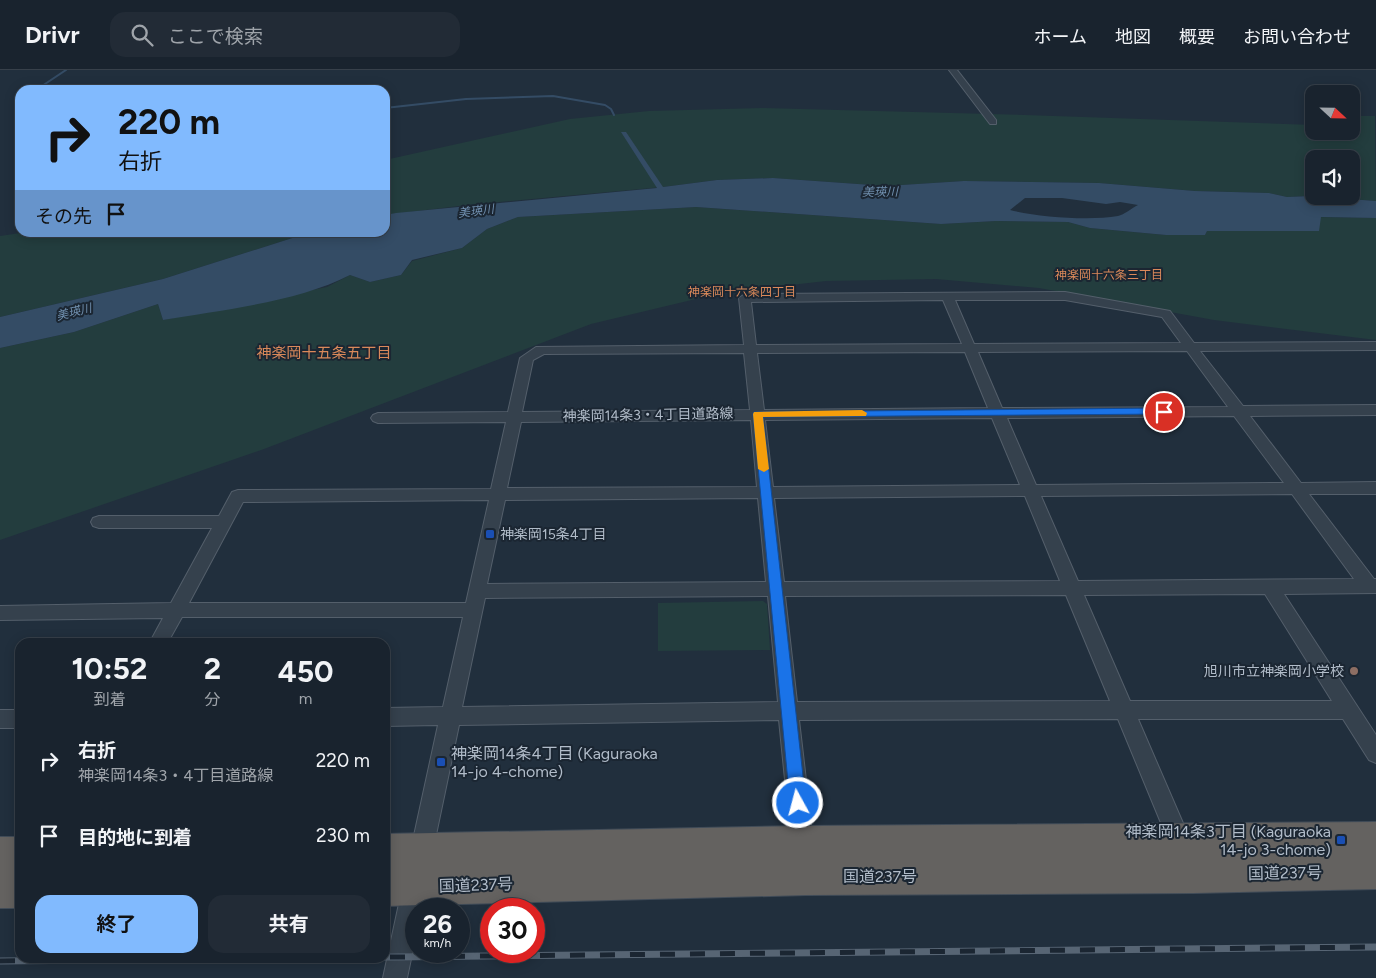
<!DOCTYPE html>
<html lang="ja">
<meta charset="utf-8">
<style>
body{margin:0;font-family:Figtree,"Noto Sans JP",sans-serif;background:#222b36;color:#f1f3f6;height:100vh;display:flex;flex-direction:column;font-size:19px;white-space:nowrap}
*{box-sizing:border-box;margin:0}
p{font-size:16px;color:#9fa4aa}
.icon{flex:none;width:28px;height:28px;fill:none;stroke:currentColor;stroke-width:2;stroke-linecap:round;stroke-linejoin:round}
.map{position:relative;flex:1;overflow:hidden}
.sheet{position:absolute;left:15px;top:568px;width:375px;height:325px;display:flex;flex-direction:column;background:#19232e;border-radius:15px;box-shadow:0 2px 12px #0003,0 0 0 1px #37404a}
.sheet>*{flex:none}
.banner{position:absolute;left:15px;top:15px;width:375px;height:152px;border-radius:15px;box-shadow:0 2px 12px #0003,0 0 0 1px #37404a;background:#81bafe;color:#111;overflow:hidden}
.needle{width:32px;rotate:112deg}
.buttons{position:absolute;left:1305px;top:15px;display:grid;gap:10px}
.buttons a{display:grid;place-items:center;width:55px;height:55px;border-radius:10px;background:#19232e;box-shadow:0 2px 12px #0003,0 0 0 1px #37404a;font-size:25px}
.speed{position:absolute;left:405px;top:828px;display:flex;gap:10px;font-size:25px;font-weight:700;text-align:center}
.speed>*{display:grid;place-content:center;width:65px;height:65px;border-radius:50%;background:#19232e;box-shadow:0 2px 12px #0003,0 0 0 1px #37404a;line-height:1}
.speed small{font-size:12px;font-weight:400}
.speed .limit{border:8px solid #d22;background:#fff;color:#111}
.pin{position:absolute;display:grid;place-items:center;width:42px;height:42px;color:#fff;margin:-21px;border:2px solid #fff;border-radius:50%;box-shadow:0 1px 5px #0007}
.me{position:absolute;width:55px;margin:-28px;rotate:353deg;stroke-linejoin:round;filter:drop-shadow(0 0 4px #0008)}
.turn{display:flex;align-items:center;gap:18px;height:105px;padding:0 20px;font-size:22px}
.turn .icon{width:65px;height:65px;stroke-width:2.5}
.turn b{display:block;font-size:35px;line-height:42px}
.then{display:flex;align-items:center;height:48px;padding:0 20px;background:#0003;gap:10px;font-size:19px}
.eta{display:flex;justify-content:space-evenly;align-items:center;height:85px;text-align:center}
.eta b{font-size:30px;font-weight:700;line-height:35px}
.primary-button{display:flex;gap:10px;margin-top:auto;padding:10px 20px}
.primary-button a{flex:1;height:58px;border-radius:15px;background:#81bafe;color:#111;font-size:20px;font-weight:700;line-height:58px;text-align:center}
.primary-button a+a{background:#222b36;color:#f1f3f6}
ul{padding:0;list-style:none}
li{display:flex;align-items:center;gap:15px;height:75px;padding:0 20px}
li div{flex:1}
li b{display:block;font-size:19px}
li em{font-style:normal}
header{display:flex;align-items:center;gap:30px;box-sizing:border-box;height:70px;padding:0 25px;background:#19232e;border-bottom:1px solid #37404a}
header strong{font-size:24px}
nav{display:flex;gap:28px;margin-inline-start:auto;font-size:18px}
.search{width:350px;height:45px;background:#222b36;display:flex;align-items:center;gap:12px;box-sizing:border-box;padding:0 18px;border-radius:15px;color:#9fa4aa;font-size:19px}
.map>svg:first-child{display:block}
.green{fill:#233d3e;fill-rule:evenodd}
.water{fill:#344c65;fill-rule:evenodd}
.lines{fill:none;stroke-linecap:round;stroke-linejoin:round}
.stream{stroke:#344c65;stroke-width:2}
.minor-casing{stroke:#545f6b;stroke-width:2}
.trunk-casing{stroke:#414c58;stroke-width:2}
.minor{fill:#35414d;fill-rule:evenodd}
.trunk{fill:#646260;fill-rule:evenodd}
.rail-casing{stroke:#576574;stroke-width:7}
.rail{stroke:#1b2632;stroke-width:5;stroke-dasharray:15;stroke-linecap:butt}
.route{fill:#1a73e8;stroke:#114b97}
.slow{fill:#f59e0b}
.transit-dot{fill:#1a4fb4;stroke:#1b2632;stroke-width:2}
.education-dot{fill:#8d6e63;stroke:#1b2632;stroke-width:2}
.labels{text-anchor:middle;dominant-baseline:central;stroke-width:4;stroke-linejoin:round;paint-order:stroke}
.far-water-label{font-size:12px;font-style:italic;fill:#708fae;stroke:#1b2632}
.far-neighbourhood-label{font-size:12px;fill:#da895a;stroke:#1b2632}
.street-label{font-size:14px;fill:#b1bcc9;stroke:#1b2632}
.poi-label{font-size:14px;fill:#b1bcc9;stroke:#1b2632;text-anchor:start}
.neighbourhood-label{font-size:15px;fill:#da895a;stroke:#1b2632}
.near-poi-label{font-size:16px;fill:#b1bcc9;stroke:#1b2632;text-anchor:start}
.near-street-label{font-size:16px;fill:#b1bcc9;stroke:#1b2632}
</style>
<header>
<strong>Drivr</strong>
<div class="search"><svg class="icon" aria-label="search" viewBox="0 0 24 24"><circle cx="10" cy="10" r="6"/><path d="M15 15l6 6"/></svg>ここで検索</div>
<nav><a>ホーム</a><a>地図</a><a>概要</a><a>お問い合わせ</a></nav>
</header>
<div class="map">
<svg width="1376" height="908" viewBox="0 0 1376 908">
<rect width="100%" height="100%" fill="#212f3d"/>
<!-- green -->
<g class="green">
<path d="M763 38 1025 45 1314 55V61H1351V54L1356 46H1375L1376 131 1310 126 1287 127 1269 123 1195 121 1099 113 964 111 887 116 772 108 717 110 663 117 467 135 385 145V90L570 49 649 41ZM1314 89H1351V126H1314Z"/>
<path d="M696 137 941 154 996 151 1068 152 1090 158 1166 165H1205L1207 161H1318L1320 147 1376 148V270L1214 250 1039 218 936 209 826 211 721 223 591 254 264 379 0 470V278L74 262 158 234 163 250 327 217 350 205 370 212 401 205 412 191 462 178 487 159 518 147Z"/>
<path d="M27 162 308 163 163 209 0 247V166Z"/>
<path d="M763 531 767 534 770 580 658 581V533Z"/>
</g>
<!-- water -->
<path class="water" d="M621 62H626L663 117 717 110 773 108 886 116 964 111 1099 113 1195 121 1269 123 1287 127 1310 126 1376 131V148L1321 147 1319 161H1207L1205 165H1166L1090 158 1068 152 996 151 941 154 696 137 518 147 487 159 462 178 412 190 401 205 370 212 350 205C298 232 221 240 163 250L158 234 74 262 0 278V247L163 209 308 163 385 162V145L396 143 657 118ZM1025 128H1062L1106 134 1120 132 1138 135C1132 138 1124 145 1118 146 1089 151 1038 147 1010 140Z"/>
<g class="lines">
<!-- stream -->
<g class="stream">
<path d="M36 20 66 0"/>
<path d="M20 31 15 34 20 36"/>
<path d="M385 38 466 29 553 26 605 35 611 39 614 45"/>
</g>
<defs>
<g id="minor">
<path d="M949 0H957L996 50V54H990Z"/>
<path d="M1065 222 1170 241 1194 273 1376 272V280L1200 281 1243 336 1376 335V345L1250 346 1301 413 1376 412V424H1309L1374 509H1376V523L1284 524 1376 665V693L1369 690 1343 649H1138L1192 774 1189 782 1181 785 1173 782 1118 649 799 650 814 779 811 787 803 790 795 787 792 779 779 650 459 655 432 784 429 792 421 795 413 792 410 784 438 655 385 656V638L443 637 463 547H182L168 572H150L163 548 0 550V536L171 533 212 458H99L93 456 91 452 93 448 99 446H219L232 422 238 420 491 419 506 352 378 353 373 351 371 348 373 345 378 343 508 342 520 288 536 277 744 275 739 228 745 224ZM943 230 962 274 756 275 751 232ZM955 230H1065L1162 247 1181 273 974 274ZM1187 281 1228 337 1002 338 978 282ZM965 282 988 338 764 340 757 283ZM744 283 750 340 522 342 533 290 544 284ZM1234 346 1284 413 1036 415 1007 348ZM992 348 1020 415 773 417 765 350ZM751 350 757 417 507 418 521 352ZM1292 424 1354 509 1078 511 1041 426ZM1025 426 1060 511 784 512 774 428ZM758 428 766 512 487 514 505 430ZM489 430 466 533H189L243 432ZM1265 524 1332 631H1130L1084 525ZM1066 525 1110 631 797 632 785 526ZM768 526 778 632 462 637 485 528Z"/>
<rect x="0" y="640" width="20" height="18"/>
<path d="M415 803 423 807 427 815 422 839H416V865L407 908H383L403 815 407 807Z"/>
</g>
<g id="trunk">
<path d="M1376 752V819L1194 823 806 825 385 836V764L802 756Z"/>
<rect x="0" y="767" width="20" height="71"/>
</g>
</defs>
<!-- minor casing -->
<use href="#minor" class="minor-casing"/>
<!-- trunk casing -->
<use href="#trunk" class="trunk-casing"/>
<!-- minor -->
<use href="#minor" class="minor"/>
<!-- trunk -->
<use href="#trunk" class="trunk"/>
<defs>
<path id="rail" d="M0 891 1376 877"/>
</defs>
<!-- rail casing -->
<use href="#rail" class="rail-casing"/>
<!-- rail -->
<use href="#rail" class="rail"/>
</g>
<!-- route -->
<path class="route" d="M1164 338 1167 339V344L763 347 806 733 803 739 798 741 793 739 790 733 753 344 754 342Z"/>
<!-- slow -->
<path class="slow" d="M862 340 867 343 866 346 763 347 769 399 764 402 758 399 753 344 754 342Z"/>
<!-- markers -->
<g class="transit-dot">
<rect x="485" y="459" width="10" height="10" rx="2.5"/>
<rect x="436" y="687" width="10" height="10" rx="2.5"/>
<rect x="1336" y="765" width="10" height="10" rx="2.5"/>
</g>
<circle class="education-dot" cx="1354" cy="601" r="5"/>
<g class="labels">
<!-- far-water labels -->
<g class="far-water-label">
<text transform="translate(880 122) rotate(-1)">美瑛川</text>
<text transform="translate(476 141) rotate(-7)">美瑛川</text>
<text transform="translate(74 242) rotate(-14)">美瑛川</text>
</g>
<!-- far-neighbourhood labels -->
<g class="far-neighbourhood-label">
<text x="1109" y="205">神楽岡十六条三丁目</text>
<text x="742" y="222">神楽岡十六条四丁目</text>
</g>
<!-- street labels -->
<g class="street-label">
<text transform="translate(648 345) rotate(-1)">神楽岡14条3・4丁目道路線</text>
</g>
<!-- poi labels -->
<g class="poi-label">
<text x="500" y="464">神楽岡15条4丁目</text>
<text x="1344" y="601" text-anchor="end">旭川市立神楽岡小学校</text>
</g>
<!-- neighbourhood labels -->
<g class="neighbourhood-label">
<text x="324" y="283">神楽岡十五条五丁目</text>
</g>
<!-- near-poi labels -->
<g class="near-poi-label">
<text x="451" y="683">神楽岡14条4丁目 (Kaguraoka<tspan x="451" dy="18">14-jo 4-chome)</tspan></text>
<text x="1331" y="761" text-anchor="end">神楽岡14条3丁目 (Kaguraoka<tspan x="1331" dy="18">14-jo 3-chome)</tspan></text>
</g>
<!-- near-street labels -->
<g class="near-street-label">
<text transform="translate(1285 803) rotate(-1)">国道237号</text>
<text x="880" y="806">国道237号</text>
<text transform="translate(476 815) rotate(-2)">国道237号</text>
</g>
</g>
</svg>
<div class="buttons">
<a><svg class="needle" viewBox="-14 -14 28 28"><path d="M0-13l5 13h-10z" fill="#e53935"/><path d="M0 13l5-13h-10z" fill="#9fa4aa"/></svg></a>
<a><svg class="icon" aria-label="sound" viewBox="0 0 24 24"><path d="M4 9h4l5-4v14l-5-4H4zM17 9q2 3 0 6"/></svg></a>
</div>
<div class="speed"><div>26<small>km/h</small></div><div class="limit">30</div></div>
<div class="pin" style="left:1164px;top:342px;background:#d93025"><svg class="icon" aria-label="arrive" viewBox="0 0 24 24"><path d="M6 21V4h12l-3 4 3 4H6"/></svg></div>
<svg class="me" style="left:798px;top:733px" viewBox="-20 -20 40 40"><circle r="17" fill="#1a73e8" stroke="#fff" stroke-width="3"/><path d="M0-11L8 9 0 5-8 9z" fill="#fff"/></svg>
<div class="banner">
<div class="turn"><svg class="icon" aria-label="right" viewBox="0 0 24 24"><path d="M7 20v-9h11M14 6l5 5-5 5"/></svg><div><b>220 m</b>右折</div></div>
<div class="then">その先<svg class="icon" aria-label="arrive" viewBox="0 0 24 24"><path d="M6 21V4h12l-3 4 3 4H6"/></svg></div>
</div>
<section class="sheet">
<div class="eta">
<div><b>10:52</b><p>到着</p></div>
<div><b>2</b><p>分</p></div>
<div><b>450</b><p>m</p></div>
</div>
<ul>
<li><svg class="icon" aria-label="right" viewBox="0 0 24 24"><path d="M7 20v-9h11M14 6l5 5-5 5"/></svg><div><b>右折</b><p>神楽岡14条3・4丁目道路線</p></div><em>220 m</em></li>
<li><svg class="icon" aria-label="arrive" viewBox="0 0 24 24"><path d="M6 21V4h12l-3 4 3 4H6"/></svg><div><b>目的地に到着</b></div><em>230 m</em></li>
</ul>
<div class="primary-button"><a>終了</a><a>共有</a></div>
</section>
</div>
